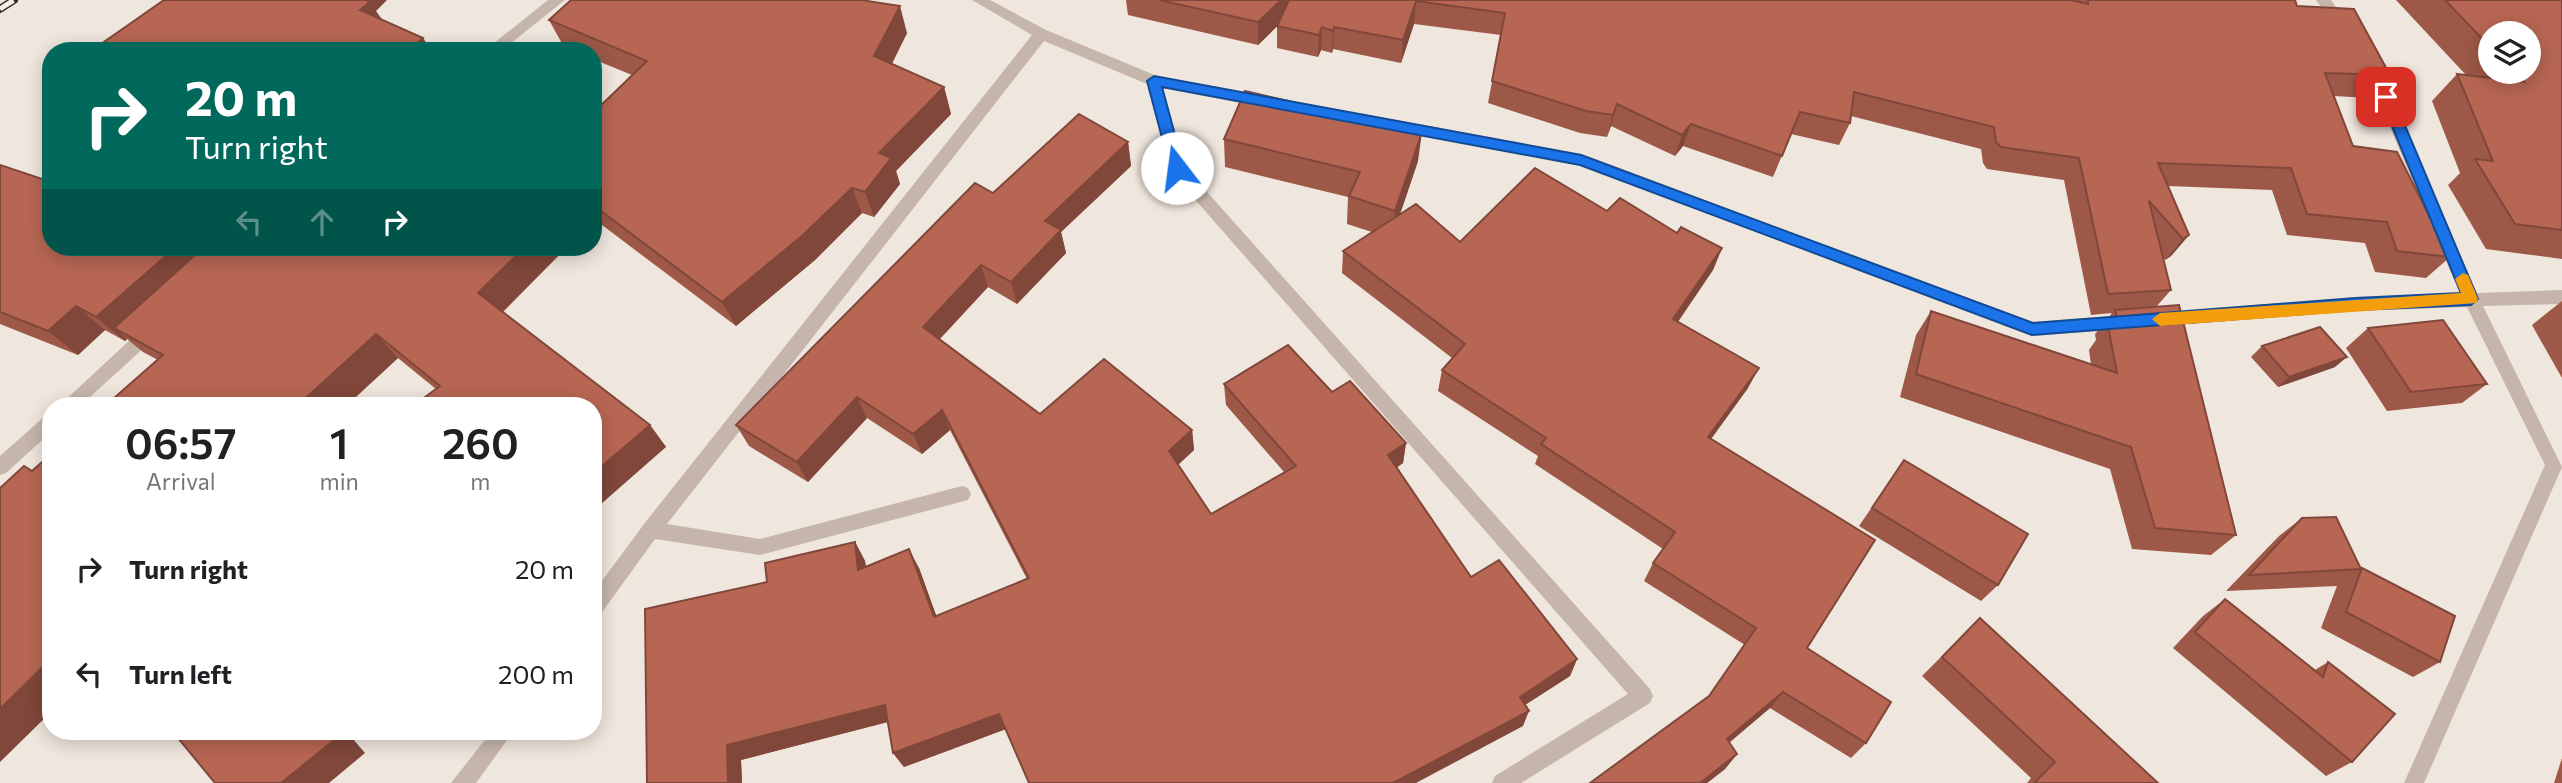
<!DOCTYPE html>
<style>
body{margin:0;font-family:Commissioner,sans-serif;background:#f6f6f6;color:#202124;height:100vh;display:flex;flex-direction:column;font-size:26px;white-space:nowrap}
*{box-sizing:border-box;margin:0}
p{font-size:23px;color:#757577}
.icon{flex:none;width:38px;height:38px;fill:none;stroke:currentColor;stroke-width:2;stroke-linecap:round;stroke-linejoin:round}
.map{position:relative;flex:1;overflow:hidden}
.sheet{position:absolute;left:42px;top:397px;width:560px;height:343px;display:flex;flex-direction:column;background:#fff;border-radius:28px;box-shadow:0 4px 18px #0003}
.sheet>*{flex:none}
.hud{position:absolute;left:42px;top:42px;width:560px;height:214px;border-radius:28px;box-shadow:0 4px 18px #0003;background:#00695c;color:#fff;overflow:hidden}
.buttons{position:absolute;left:2478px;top:21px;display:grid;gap:14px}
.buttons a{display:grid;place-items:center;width:63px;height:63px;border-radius:50%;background:#fff;box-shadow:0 4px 18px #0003;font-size:35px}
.pin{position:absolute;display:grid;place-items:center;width:60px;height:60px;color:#fff;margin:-30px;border-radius:14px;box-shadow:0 4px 10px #0006}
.me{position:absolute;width:77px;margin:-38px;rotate:345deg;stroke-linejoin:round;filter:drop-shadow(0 0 5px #0008)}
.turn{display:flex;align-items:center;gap:24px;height:147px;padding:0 28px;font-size:32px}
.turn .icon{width:91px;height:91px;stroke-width:2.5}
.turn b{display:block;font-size:49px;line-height:60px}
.lanes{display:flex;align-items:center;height:66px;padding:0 28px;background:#0003;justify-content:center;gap:35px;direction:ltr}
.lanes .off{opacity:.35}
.eta{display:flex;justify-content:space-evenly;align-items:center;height:119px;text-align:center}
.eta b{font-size:42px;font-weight:600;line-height:49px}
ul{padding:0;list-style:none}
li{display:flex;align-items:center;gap:21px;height:105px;padding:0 28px}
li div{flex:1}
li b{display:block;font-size:26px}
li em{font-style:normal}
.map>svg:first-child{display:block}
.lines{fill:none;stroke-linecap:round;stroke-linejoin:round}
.minor{fill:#c6b5aa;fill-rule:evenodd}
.rail-casing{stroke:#342c29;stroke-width:8}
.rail{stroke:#f7f0e9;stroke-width:5;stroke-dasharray:16;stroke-linecap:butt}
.wall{fill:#9d5847;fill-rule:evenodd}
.shaded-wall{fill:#80473a}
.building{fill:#b76653;stroke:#80473a;stroke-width:2}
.route{fill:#1a73e8;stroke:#114b97;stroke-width:2}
.slow{fill:#f59e0b}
</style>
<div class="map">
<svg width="2562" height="783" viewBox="0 0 2562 783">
<rect width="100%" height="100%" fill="#efe6dd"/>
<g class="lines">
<!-- minor -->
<g class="minor">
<path d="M548 0H565L501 51H484Z"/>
<path d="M972 0H990L1046 30 1157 76 1271 98 1274 102 1271 106 1266 108 1163 88 1184 166 1650 689 1653 696 1650 703 1521 783H1492L1495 776 1628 694 1171 172 1147 84 1044 41 667 524 760 539 962 486 968 488 971 494 968 500 760 555 655 539 600 615 593 618V593L644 524 1032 35Z"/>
<path d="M2316 0H2331L2349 25 2347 29H2337Z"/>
<path d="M2371 60 2378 65 2477 293 2562 290V304L2483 306 2562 467 2424 783H2404L2545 465 2467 307 2356 311 2160 326 2154 324 2152 319 2154 314 2160 312 2356 297 2460 294 2364 65Z"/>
<path d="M1359 113 1582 154 2032 322 2125 315 2131 317 2133 322 2131 327 2125 329 2032 336 1580 165 1354 123 1351 119 1354 115Z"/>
<path d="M151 324 157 326 160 331 157 336 80 406H59L145 326Z"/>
<path d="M51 414V432L6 473 0 475V456L45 416Z"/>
<path d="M491 732H513L476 783H451Z"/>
</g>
<defs>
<path id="rail" d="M0 9 14 0"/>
</defs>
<!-- rail casing -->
<use href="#rail" class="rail-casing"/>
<!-- rail -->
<use href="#rail" class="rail"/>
</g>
<!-- wall -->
<g class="wall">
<path d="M1126 0H2295L2297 6 2390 75 2370 98 2334 96 2353 146 2450 257 2426 278 2375 272 2365 243 2287 235 2272 190 2168 186 2189 235 2171 256 2165 260 2163 257 2171 290 2156 307 2236 535 2211 555 2132 549 2110 469 1900 397 1916 335 1931 311 2091 364 2089 350 2096 340 2095 334 2112 313 2091 315 2064 180 1987 169 1983 163 1981 149 1851 116 1850 123 1839 145 1791 134 1773 177 1683 146 1675 156 1611 126 1607 137 1580 133 1488 103 1501 35 1414 24 1401 63 1333 49 1332 53 1321 50 1318 57 1277 48V26L1258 45 1128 15Z"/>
<path d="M2396 0H2562V259L2486 249 2448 185 2460 173 2432 101 2457 74 2466 75ZM2490 33 2529 72H2490Z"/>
<path d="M549 20 907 33 892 64 944 87 951 114 896 171 900 184 874 217 862 213 815 260 736 326 598 222 593 227V113L632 75 593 59V51H573L564 47Z"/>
<path d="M1224 139 1418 161 1400 214 1460 242 1607 211 1722 248 1713 270 1678 322 1748 388 1711 439 1807 648 1866 743 1851 758 1770 708 1729 742 1737 754 1725 769 1707 783H1590L1709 696 1745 645 1644 581 1653 563 1663 549 1535 464 1538 456 1438 391 1442 370 1452 358 1342 273 1343 251 1372 232 1347 224 1348 197 1225 167Z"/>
<path d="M1128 142 1131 166 1061 232 1066 253 1017 304 988 287 940 339 1040 414 1192 430 1194 450 1178 465 1211 514 1284 472 1226 405 1224 384 1332 392 1406 443 1403 463 1397 467 1471 577 1577 659 1570 676 1525 705 1523 726 1006 729 904 767 893 753 888 722 741 760 742 783H647L767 582 855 542 865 561 866 567 919 568 936 616 1027 579 950 430 922 454 867 418 808 482 749 446 736 425 993 193Z"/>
<path d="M0 165 42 179 51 247H573L569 250 566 248 503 312 650 425 666 447 436 389 398 358 346 406H105L158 360 143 352 127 339 125 341 105 330 78 355 0 324Z"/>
<path d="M2562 301V378L2532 325Z"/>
<path d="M2368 328 2487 384 2462 403 2387 411 2346 348Z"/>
<path d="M2262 346 2335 367 2278 387 2251 357Z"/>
<path d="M1904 460 1998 585 1981 601 1859 526Z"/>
<path d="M2302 518 2361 569 2440 662 2413 677 2321 628 2337 586 2226 591 2279 536Z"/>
<path d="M2225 599 2315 670 2328 662 2352 762 2326 776 2173 648 2203 616Z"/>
<path d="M1980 618 2158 783H2027L2031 778 1922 676Z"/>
<path d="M2562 758V783H2554Z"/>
</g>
<!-- shaded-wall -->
<g class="shaded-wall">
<path d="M354 0H387L376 11 389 29 379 37Z"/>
<path d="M1281 0H1294V10L1258 45V22Z"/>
<path d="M1416 1 1414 24 1401 63 1403 40Z"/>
<path d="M900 6 907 33 882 82 874 56Z"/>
<path d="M1322 27 1321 50 1318 57 1319 35Z"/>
<path d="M1334 27 1333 49 1332 53 1333 31Z"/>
<path d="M423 38 432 51H408Z"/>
<path d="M944 87 951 114 896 171 900 184 874 217 865 192 879 153Z"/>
<path d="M1617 104 1611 126 1607 137 1613 115Z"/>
<path d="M1691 124 1683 146 1675 156 1682 135Z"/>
<path d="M1422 132 1418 161 1392 238 1395 211Z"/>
<path d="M1128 142 1131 166 1061 232 1066 253 1017 304 1011 282 1045 221Z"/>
<path d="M852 188 862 213 815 260 736 326 722 302Z"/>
<path d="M593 214 598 222 593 227Z"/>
<path d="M2189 235 2171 256 2165 260 2183 239Z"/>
<path d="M176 247H229L114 328 127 339 125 341 96 317Z"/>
<path d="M525 247H565L566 248 497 317 478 293Z"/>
<path d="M1722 248 1713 270 1665 340 1673 319Z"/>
<path d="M981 265 988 287 931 348 923 327Z"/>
<path d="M76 306 105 330 78 355 48 331Z"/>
<path d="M376 334 398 358 346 406H297Z"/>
<path d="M2347 357 2335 367 2278 387 2289 377Z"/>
<path d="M1759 368 1748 388 1698 457 1708 437Z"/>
<path d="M857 397 867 418 808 482 797 462Z"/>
<path d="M942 410 950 430 922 454 913 434Z"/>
<path d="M650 425 666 447 593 511V474Z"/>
<path d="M1192 430 1194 450 1171 471 1169 451Z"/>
<path d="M1406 443 1403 463 1386 475 1388 455Z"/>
<path d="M855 542 865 561 869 588 858 570Z"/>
<path d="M909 549 919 568 943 634 934 617Z"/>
<path d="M51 659V712L0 762V709Z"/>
<path d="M1577 659 1570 676 1514 712 1520 697Z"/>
<path d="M1783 692 1770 708 1716 754 1727 739Z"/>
<path d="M885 705 895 720 741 760 742 783H728L727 745Z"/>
<path d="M1529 711 1523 726 1416 783H1393Z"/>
<path d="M999 714 1006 729 904 767 893 753Z"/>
<path d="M333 732H362L353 739 365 753 329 783H281Z"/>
<path d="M1737 754 1725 769 1707 783H1700Z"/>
</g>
<!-- building -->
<g class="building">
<path d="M164 0H366L370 2 360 10 423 38 408 51H91Z"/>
<path d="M571 0H861L900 6 874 56 944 87 879 153 891 158 865 192 852 188 803 235 722 302 593 205V113L647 61 549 20Z"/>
<path d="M1159 0H1281L1258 22Z"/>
<path d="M1289 0H2071L2088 4V0H2295L2297 6 2354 9 2390 75 2325 73 2353 146 2397 152 2450 257 2397 251 2387 222 2307 214 2291 168 2158 163 2189 235 2183 239 2149 201 2171 290 2108 294 2079 158 2001 147 1996 142 1994 127 1854 92 1850 123 1800 112 1782 156 1691 124 1682 135 1617 104 1613 115 1586 111 1492 81 1505 13 1416 1 1403 40 1334 27 1333 31 1322 27 1319 35 1277 26Z"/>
<path d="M2445 0H2562V230L2515 224 2475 159 2493 161 2457 74 2524 82 2515 72H2529V33H2490V47Z"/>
<path d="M1245 91 1422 132 1395 211 1349 196 1360 172 1224 139Z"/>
<path d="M1079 114 1128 142 1045 221 1061 230 1011 282 981 265 923 327 1040 414 1104 359 1192 430 1169 451 1211 514 1296 466 1224 384 1288 345 1332 392 1350 381 1406 443 1388 455 1471 577 1499 560 1577 659 1520 697 1529 711 1393 783H1029L999 714 893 753 885 705 727 745 728 783H647L645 609 767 582 765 563 855 542 858 570 909 549 934 617 1029 578 942 410 913 434 857 397 797 462 736 425 975 183 993 193Z"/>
<path d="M0 165 42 179 51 172V247H176L96 317 76 306 48 331 0 312Z"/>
<path d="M1535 168 1607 211 1620 198 1677 233 1681 227 1722 248 1673 319 1759 368 1708 437 1875 540 1807 648 1891 702 1866 743 1783 692 1727 739 1737 754 1700 783H1590L1709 696 1756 628 1653 563 1675 532 1541 444 1546 438 1442 370 1465 344 1343 251 1416 204 1460 242Z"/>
<path d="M204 247H525L478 293 650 425 593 474V406H413L440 386 376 334 297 406H105L163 355 114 328Z"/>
<path d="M2179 305 2236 535 2155 528 2131 447 1916 374 1931 311 2117 373 2108 326 2119 327 2115 310Z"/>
<path d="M2443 320 2487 384 2411 392 2368 328Z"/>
<path d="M2320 327 2347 357 2289 377 2262 346Z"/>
<path d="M51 454V659L0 709V488L24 466 32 471Z"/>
<path d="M1904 460 2028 534 1998 585 1872 508Z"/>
<path d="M2336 517 2361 569 2249 575 2302 518Z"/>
<path d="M2362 568 2455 616 2440 662 2346 612Z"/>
<path d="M2225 599 2323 677 2328 662 2395 714 2352 762 2195 632Z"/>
<path d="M1980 618 2158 783H2034L2055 762 1942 657Z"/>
<path d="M173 732H333L338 737 281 783H215Z"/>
</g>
<!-- route -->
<path class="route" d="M1154 76 1581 155 2033 323 2356 298 2461 293 2380 97 2386 92 2393 97 2478 299 2471 305 2356 310 2032 335 1580 165 1162 87 1184 168 1177 174 1170 168 1147 81Z"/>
<!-- slow -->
<path class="slow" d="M2463 273 2468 275 2478 299 2476 303 2160 326 2152 319 2160 313 2461 293 2455 279Z"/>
</svg>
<div class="buttons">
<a><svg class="icon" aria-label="layers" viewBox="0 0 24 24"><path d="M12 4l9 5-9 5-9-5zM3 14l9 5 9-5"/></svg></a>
</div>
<div class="pin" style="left:2386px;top:97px;background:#d93025"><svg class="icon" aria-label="arrive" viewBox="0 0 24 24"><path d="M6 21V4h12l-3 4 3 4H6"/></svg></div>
<svg class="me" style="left:1177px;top:168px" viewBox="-20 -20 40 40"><circle r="19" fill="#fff"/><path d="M0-13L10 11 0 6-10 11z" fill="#1a73e8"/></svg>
<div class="hud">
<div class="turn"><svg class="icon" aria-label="right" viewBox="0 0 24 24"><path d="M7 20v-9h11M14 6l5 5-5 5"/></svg><div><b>20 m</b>Turn right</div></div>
<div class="lanes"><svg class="icon off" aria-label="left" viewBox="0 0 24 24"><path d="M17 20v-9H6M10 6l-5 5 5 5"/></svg><svg class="icon off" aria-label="ahead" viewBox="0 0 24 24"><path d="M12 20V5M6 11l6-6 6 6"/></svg><svg class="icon" aria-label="right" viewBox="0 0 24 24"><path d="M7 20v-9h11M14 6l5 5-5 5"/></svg></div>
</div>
<section class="sheet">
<div class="eta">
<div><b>06:57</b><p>Arrival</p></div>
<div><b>1</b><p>min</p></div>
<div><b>260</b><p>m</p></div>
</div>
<ul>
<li><svg class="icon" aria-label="right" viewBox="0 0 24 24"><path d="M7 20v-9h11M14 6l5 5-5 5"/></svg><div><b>Turn right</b></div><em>20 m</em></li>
<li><svg class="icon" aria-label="left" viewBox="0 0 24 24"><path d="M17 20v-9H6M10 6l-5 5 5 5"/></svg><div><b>Turn left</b></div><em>200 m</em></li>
</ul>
</section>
</div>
